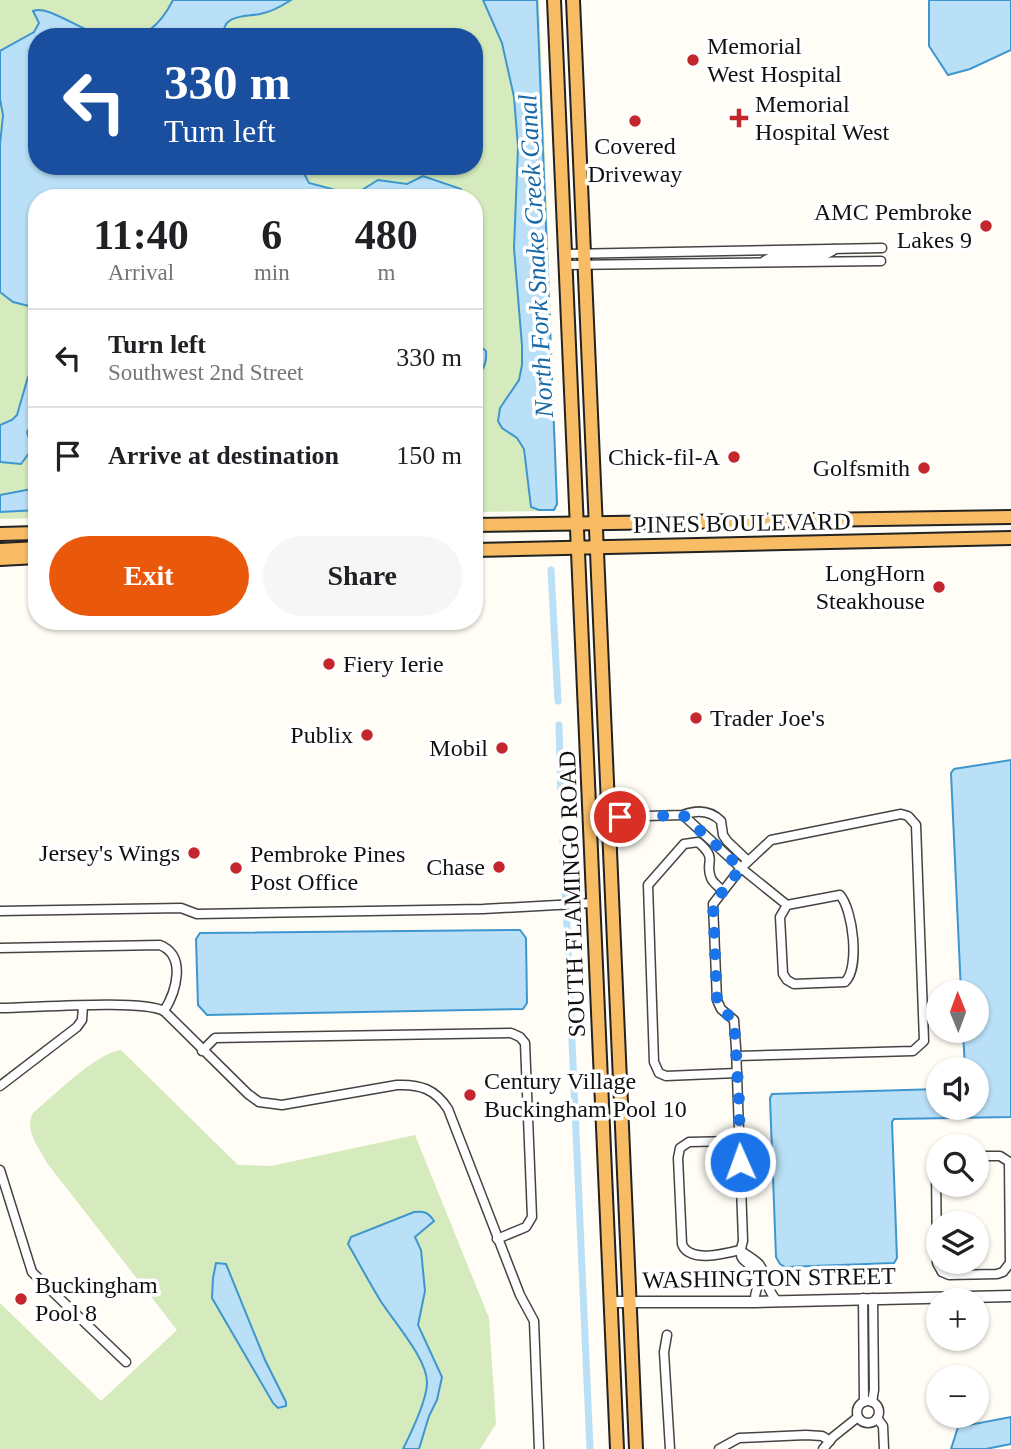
<!DOCTYPE html>
<meta charset="utf-8">
<style>
body{margin:0;font-family:"Times New Roman",serif;background:#f6f6f6;color:#202124;height:100vh;display:flex;flex-direction:column;font-size:26px;white-space:nowrap}
*{box-sizing:border-box;margin:0}
p{font-size:23px;color:#757577}
.icon{flex:none;width:38px;height:38px;fill:none;stroke:currentColor;stroke-width:2;stroke-linecap:round;stroke-linejoin:round}
.map{position:relative;flex:1;overflow:hidden}
.details{position:absolute;left:28px;top:189px;width:455px;height:441px;display:flex;flex-direction:column;background:#fff;border-radius:28px;box-shadow:0 2px 5px #0004}
.details>*{flex:none}
.guide{position:absolute;left:28px;top:28px;width:455px;height:147px;border-radius:28px;box-shadow:0 2px 5px #0004;background:#1a4fa0;color:#fff;overflow:hidden}
.needle{width:46px;rotate:359deg}
.controls{position:absolute;left:926px;top:980px;display:grid;gap:14px}
.controls a{display:grid;place-items:center;width:63px;height:63px;border-radius:50%;background:#fff;box-shadow:0 2px 5px #0004;font-size:35px}
.pin{position:absolute;display:grid;place-items:center;width:60px;height:60px;color:#fff;margin:-30px;border:4px solid #fff;border-radius:50%;box-shadow:0 2px 7px #0007}
.me{position:absolute;width:77px;margin:-38px;rotate:358deg;stroke-linejoin:round;filter:drop-shadow(0 0 5px #0008)}
.turn{display:flex;align-items:center;gap:24px;height:147px;padding:0 21px;font-size:32px}
.turn .icon{width:91px;height:91px;stroke-width:2.5}
.turn b{display:block;font-size:49px;line-height:60px}
.eta{display:flex;justify-content:space-evenly;align-items:center;height:119px;text-align:center}
.eta b{font-size:42px;font-weight:800;line-height:49px}
.action{display:flex;gap:14px;margin-top:auto;padding:14px 21px}
.action a{flex:1;height:80px;border-radius:42px;background:#ea580c;color:#fff;font-size:28px;font-weight:800;line-height:80px;text-align:center}
.action a+a{background:#f6f6f6;color:#202124}
ul{padding:0;list-style:none}
li{display:flex;align-items:center;gap:21px;height:98px;padding:0 21px;border-top:2px solid #e0e0e0}
li div{flex:1}
li b{display:block;font-size:26px}
li em{font-style:normal}
.map>svg:first-child{display:block}
.green{fill:#d5ebbd;fill-rule:evenodd}
.water{fill:#b9e0f7;stroke:#3f96cf;stroke-width:2}
.lines{fill:none;stroke-linecap:round;stroke-linejoin:round}
.canal{stroke:#b9e0f7;stroke-width:7}
.minor-casing{stroke:#444;stroke-width:11}
.tertiary-casing{stroke:#444;stroke-width:13}
.trunk-casing{stroke:#222;stroke-width:16}
.minor{stroke:#fff;stroke-width:8}
.tertiary{stroke:#fff;stroke-width:10}
.trunk{stroke:#f7bc64;stroke-width:12}
.route{stroke:#1a73e8;stroke-width:12;stroke-dasharray:0 21.6}
.poi-dot{fill:#c4262e;stroke:#fff;stroke-width:2.5}
.labels{text-anchor:middle;dominant-baseline:central;stroke-width:7;stroke-linejoin:round;paint-order:stroke}
.poi-label{font-size:24px;fill:#111;stroke:#fff;text-anchor:end}
.street-label{font-size:24px;fill:#111;stroke:#fff}
.water-label{font-size:26px;font-style:italic;fill:#1768a6;stroke:#fff}
</style>
<div class="map">
<svg width="1011" height="1449" viewBox="0 0 1011 1449">
<rect width="100%" height="100%" fill="#fffdf5"/>
<!-- green -->
<g class="green">
<path d="M0 0H539L558 505 548 511 474 512V198H37V518L0 519ZM37 37H474V166H37Z"/>
<path d="M121 1050 238 1165 271 1166 415 1135 489 1318 496 1424 480 1449H0V1303L101 1401 177 1330 47 1163C38 1146 24 1131 33 1113 55 1095 94 1054 121 1050Z"/>
</g>
<!-- water -->
<g class="water">
<path d="M173 0H291C282 6 271 12 260 14 244 17 222 14 223 37H37V166H300L309 183 354 195 378 180 407 184 423 176 461 189 464 198H37V308L13 302 0 292V144L3 115 0 99V51L34 32 39 23 33 11C61 0 129 87 173 0Z"/>
<path d="M483 0H537L557 504 554 510H539L531 507 524 449 517 438 502 428 498 421 500 408 519 380 522 365V346L514 248 518 147 514 97 502 43Z"/>
<path d="M929 0H1011V50L970 69 948 75 929 46Z"/>
<path d="M475 342 486 351C487 364 483 371 474 379Z"/>
<path d="M37 362V414L27 432 32 449 21 464 0 462V425L12 420 17 415 28 377Z"/>
<path d="M37 488V510L0 512V495Z"/>
<path d="M1011 760V1117L894 1119 892 1122 897 1258 894 1263 785 1267 780 1264 776 1257 770 1098 772 1094 938 1089V1108H976V1069H965L963 1031H976V992H961L951 773 954 769Z"/>
<path d="M520 930 526 938 527 1003 523 1009 207 1015 198 1005 196 939 200 933Z"/>
<path d="M414 1212C424 1211 428 1212 434 1221L415 1237 421 1250 425 1291 418 1325 442 1377 437 1400 429 1416 419 1449H403C411 1433 426 1401 427 1384 428 1359 393 1321 380 1300 369 1282 359 1263 348 1244L351 1237Z"/>
<path d="M216 1263 226 1264 265 1360 286 1402V1406L278 1408 273 1403 212 1298 213 1278Z"/>
<path d="M1011 1417V1444L986 1449H951L958 1427Z"/>
</g>
<g class="lines">
<!-- canal -->
<g class="canal">
<path d="M551 570 558 701"/>
<path d="M559 725 561 795"/>
<path d="M563 838 590 1449"/>
</g>
<defs>
<g id="minor">
<path d="M566 254 882 248"/>
<path d="M764 261C785 247 817 265 835 249"/>
<path d="M566 265 881 261"/>
<path d="M683 815 741 868 787 905 780 917 783 974 787 980 794 984 845 982C860 968 853 910 840 895L787 905"/>
<path d="M609 817 683 815C696 810 710 810 721 821L723 835 727 841 748 861"/>
<path d="M723 891C719 887 713 883 711 878 704 861 719 860 698 842L684 844 648 885 654 1062 659 1073 666 1076 737 1073"/>
<path d="M0 911 181 908 197 914 483 909 593 903"/>
<path d="M0 948 160 945C187 956 176 992 164 1011"/>
<path d="M0 1008C33 1008 140 999 164 1011L248 1094 259 1102 282 1105 397 1085C420 1084 435 1089 448 1109L520 1295 534 1321 539 1449"/>
<path d="M202 1051 215 1038 511 1033 520 1037 525 1043 532 1217 526 1227 497 1239"/>
<path d="M737 1056 913 1051 924 1041 916 825 908 816 901 814 771 840 741 868 713 904 717 1000 721 1009 734 1020 736 1048 743 1241C735 1266 750 1258 757 1274 762 1284 753 1292 755 1302"/>
<path d="M0 1086 77 1027 82 1020 83 1006"/>
<path d="M738 1141 689 1142 680 1148 678 1158 682 1244C689 1263 724 1254 740 1250"/>
<path d="M976 1156H1000L1011 1163"/>
<path d="M938 1162 936 1168 937 1263 942 1272 949 1275 997 1274 1003 1272 1010 1263 1009 1163"/>
<path d="M0 1170 32 1272 126 1362"/>
<path d="M740 1250C746 1255 754 1259 759 1264 768 1275 764 1287 777 1301"/>
<path d="M863 1298 864 1402"/>
<path d="M667 1335 664 1352 670 1449"/>
<circle cx="868" cy="1412" r="11"/>
<path d="M872 1402 874 1390 873 1298"/>
<path d="M877 1418 883 1426 884 1449"/>
<path d="M719 1449 739 1438 806 1435 822 1436 830 1441"/>
<path d="M823 1449 833 1437 858 1417"/>
</g>
<path id="tertiary" d="M611 1302H755L1011 1296"/>
<g id="trunk">
<path d="M554 0 617 1449"/>
<path d="M573 0 636 1449"/>
<path d="M474 525 1011 517"/>
<path d="M0 534 37 533"/>
<path d="M0 550 37 548"/>
<path d="M474 550 1011 538"/>
<path d="M0 559 37 557"/>
</g>
</defs>
<!-- minor casing -->
<use href="#minor" class="minor-casing"/>
<!-- tertiary casing -->
<use href="#tertiary" class="tertiary-casing"/>
<!-- trunk casing -->
<use href="#trunk" class="trunk-casing"/>
<!-- minor -->
<use href="#minor" class="minor"/>
<!-- tertiary -->
<use href="#tertiary" class="tertiary"/>
<!-- trunk -->
<use href="#trunk" class="trunk"/>
</g>
<g class="lines">
<!-- route -->
<path class="route" d="M620 817 683 815 741 868 713 904 717 1000 721 1009 734 1020 739 1101 740 1162"/>
</g>
<!-- markers -->
<g class="poi-dot">
<circle cx="693" cy="60" r="7"/>
<path d="M735.5 107.5h7v7h7v7h-7v7h-7v-7h-7v-7h7z"/>
<circle cx="635" cy="121" r="7"/>
<circle cx="986" cy="226" r="7"/>
<circle cx="734" cy="457" r="7"/>
<circle cx="924" cy="468" r="7"/>
<circle cx="939" cy="587" r="7"/>
<circle cx="329" cy="664" r="7"/>
<circle cx="696" cy="718" r="7"/>
<circle cx="367" cy="735" r="7"/>
<circle cx="502" cy="748" r="7"/>
<circle cx="194" cy="853" r="7"/>
<circle cx="499" cy="867" r="7"/>
<circle cx="236" cy="868" r="7"/>
<circle cx="470" cy="1095" r="7"/>
<circle cx="21" cy="1299" r="7"/>
</g>
<g class="labels">
<!-- poi labels -->
<g class="poi-label">
<text x="707" y="46" text-anchor="start">Memorial<tspan x="707" dy="28">West Hospital</tspan></text>
<text x="755" y="104" text-anchor="start">Memorial<tspan x="755" dy="28">Hospital West</tspan></text>
<text x="635" y="146" text-anchor="middle">Covered<tspan x="635" dy="28">Driveway</tspan></text>
<text x="972" y="212">AMC Pembroke<tspan x="972" dy="28">Lakes 9</tspan></text>
<text x="720" y="457">Chick-fil-A</text>
<text x="910" y="468">Golfsmith</text>
<text x="925" y="573">LongHorn<tspan x="925" dy="28">Steakhouse</tspan></text>
<text x="343" y="664" text-anchor="start">Fiery Ierie</text>
<text x="710" y="718" text-anchor="start">Trader Joe's</text>
<text x="353" y="735">Publix</text>
<text x="488" y="748">Mobil</text>
<text x="180" y="853">Jersey's Wings</text>
<text x="250" y="854" text-anchor="start">Pembroke Pines<tspan x="250" dy="28">Post Office</tspan></text>
<text x="485" y="867">Chase</text>
<text x="484" y="1081" text-anchor="start">Century Village<tspan x="484" dy="28">Buckingham Pool 10</tspan></text>
<text x="35" y="1285" text-anchor="start">Buckingham<tspan x="35" dy="28">Pool 8</tspan></text>
</g>
<!-- street labels -->
<g class="street-label">
<text transform="translate(742 523) rotate(-1)">PINES BOULEVARD</text>
<text transform="translate(572 894) rotate(-92)">SOUTH FLAMINGO ROAD</text>
<text transform="translate(769 1278) rotate(-1)">WASHINGTON STREET</text>
</g>
<!-- water labels -->
<g class="water-label">
<text transform="translate(536 256) rotate(-93)">North Fork Snake Creek Canal</text>
</g>
</g>
</svg>
<div class="controls">
<a><svg class="needle" viewBox="-14 -14 28 28"><path d="M0-13l5 13h-10z" fill="#e53935"/><path d="M0 13l5-13h-10z" fill="#757577"/></svg></a>
<a><svg class="icon" aria-label="sound" viewBox="0 0 24 24"><path d="M4 9h4l5-4v14l-5-4H4zM17 9q2 3 0 6"/></svg></a>
<a><svg class="icon" aria-label="search" viewBox="0 0 24 24"><circle cx="10" cy="10" r="6"/><path d="M15 15l6 6"/></svg></a>
<a><svg class="icon" aria-label="layers" viewBox="0 0 24 24"><path d="M12 4l9 5-9 5-9-5zM3 14l9 5 9-5"/></svg></a>
<a>+</a>
<a>−</a>
</div>
<div class="pin" style="left:620px;top:817px;background:#d93025"><svg class="icon" aria-label="arrive" viewBox="0 0 24 24"><path d="M6 21V4h12l-3 4 3 4H6"/></svg></div>
<svg class="me" style="left:740px;top:1162px" viewBox="-20 -20 40 40"><circle r="17" fill="#1a73e8" stroke="#fff" stroke-width="3"/><path d="M0-11L8 9 0 5-8 9z" fill="#fff"/></svg>
<div class="guide">
<div class="turn"><svg class="icon" aria-label="left" viewBox="0 0 24 24"><path d="M17 20v-9H6M10 6l-5 5 5 5"/></svg><div><b>330 m</b>Turn left</div></div>
</div>
<section class="details">
<div class="eta">
<div><b>11:40</b><p>Arrival</p></div>
<div><b>6</b><p>min</p></div>
<div><b>480</b><p>m</p></div>
</div>
<ul>
<li><svg class="icon" aria-label="left" viewBox="0 0 24 24"><path d="M17 20v-9H6M10 6l-5 5 5 5"/></svg><div><b>Turn left</b><p>Southwest 2nd Street</p></div><em>330 m</em></li>
<li><svg class="icon" aria-label="arrive" viewBox="0 0 24 24"><path d="M6 21V4h12l-3 4 3 4H6"/></svg><div><b>Arrive at destination</b></div><em>150 m</em></li>
</ul>
<div class="action"><a>Exit</a><a>Share</a></div>
</section>
</div>
